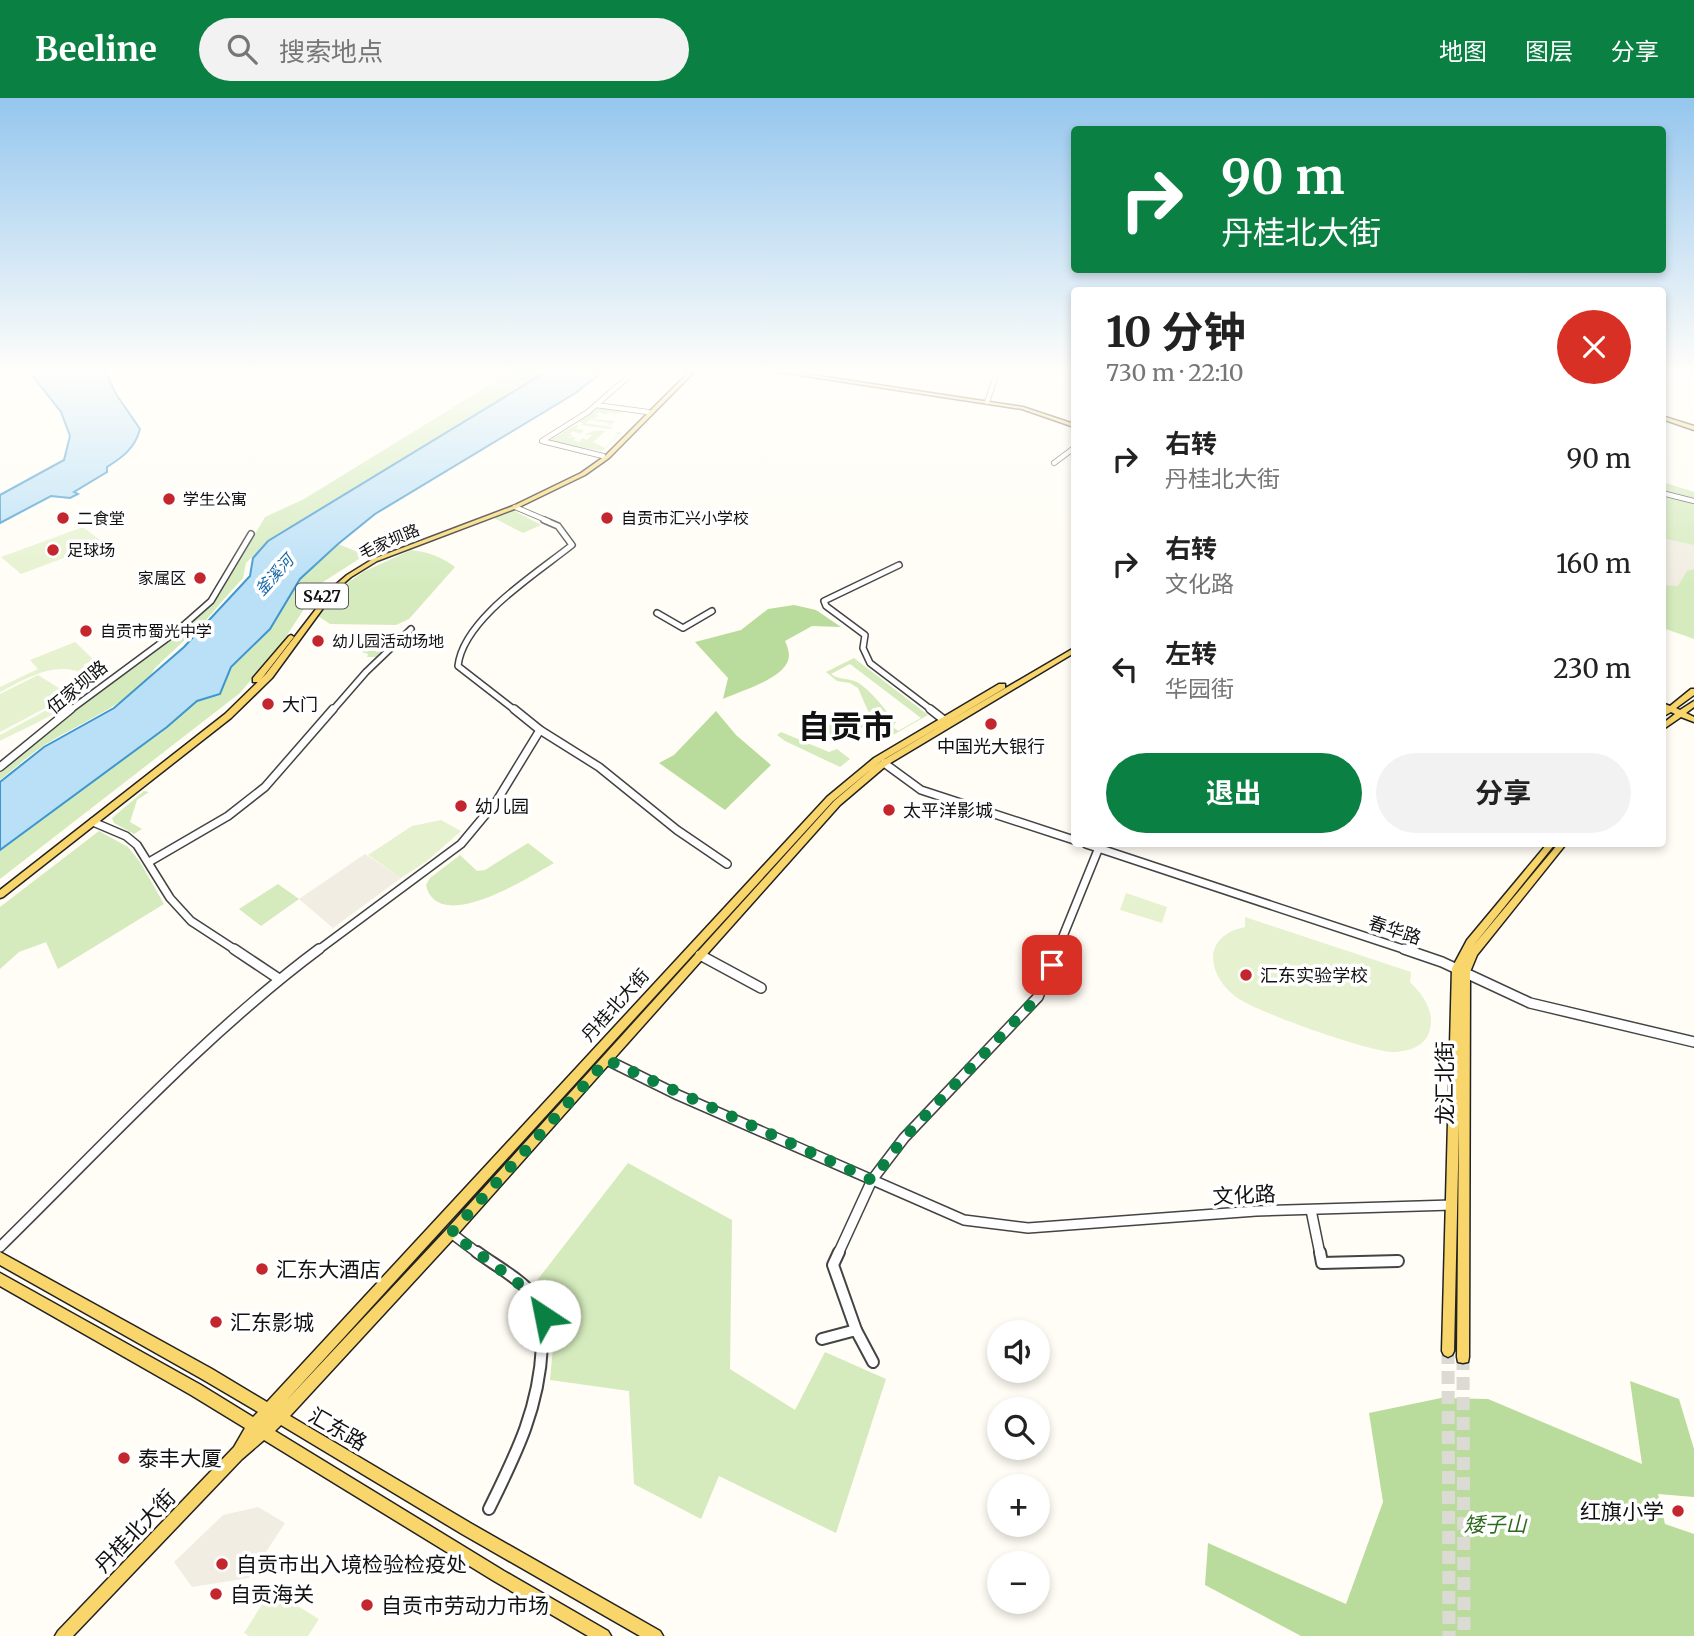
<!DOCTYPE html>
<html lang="zh">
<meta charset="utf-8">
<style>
body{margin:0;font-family:Merriweather,"Noto Sans SC",serif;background:#f2f2f2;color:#222;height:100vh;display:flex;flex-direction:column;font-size:26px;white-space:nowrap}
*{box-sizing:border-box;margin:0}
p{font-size:23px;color:#767676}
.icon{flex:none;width:38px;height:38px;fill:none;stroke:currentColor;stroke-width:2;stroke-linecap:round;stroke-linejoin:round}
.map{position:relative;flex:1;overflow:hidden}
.panel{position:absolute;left:1071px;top:189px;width:595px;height:560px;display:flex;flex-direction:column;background:#fff;border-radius:7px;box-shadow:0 4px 10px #0003}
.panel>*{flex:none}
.top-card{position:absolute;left:1071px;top:28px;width:595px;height:147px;border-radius:7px;box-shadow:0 4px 10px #0003;background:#0b8043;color:#fff;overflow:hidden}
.tools{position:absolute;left:987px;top:1222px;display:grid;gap:14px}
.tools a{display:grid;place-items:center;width:63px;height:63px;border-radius:50%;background:#fff;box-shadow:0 4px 10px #0003;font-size:35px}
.pin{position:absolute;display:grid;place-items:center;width:60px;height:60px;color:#fff;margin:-30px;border-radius:14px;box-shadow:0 4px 10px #0006}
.me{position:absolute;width:77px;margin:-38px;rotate:326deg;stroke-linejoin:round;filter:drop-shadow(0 0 5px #0008)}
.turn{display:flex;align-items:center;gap:24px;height:147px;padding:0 35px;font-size:32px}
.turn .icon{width:91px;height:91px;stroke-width:2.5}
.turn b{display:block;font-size:49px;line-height:60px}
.round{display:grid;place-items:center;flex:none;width:74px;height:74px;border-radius:37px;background:#f2f2f2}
.overview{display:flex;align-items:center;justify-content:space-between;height:119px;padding:0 35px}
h1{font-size:42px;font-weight:700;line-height:52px}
.button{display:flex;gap:14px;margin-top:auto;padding:14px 35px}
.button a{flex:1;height:80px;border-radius:42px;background:#0b8043;color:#fff;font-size:28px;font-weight:700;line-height:80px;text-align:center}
.button a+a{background:#f2f2f2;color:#222}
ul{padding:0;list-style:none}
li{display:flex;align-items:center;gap:21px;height:105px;padding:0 35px}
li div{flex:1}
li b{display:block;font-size:26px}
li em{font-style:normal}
header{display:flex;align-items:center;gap:42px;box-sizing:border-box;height:98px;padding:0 35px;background:#0b8043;color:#fff}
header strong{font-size:33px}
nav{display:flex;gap:38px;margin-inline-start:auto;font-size:24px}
.search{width:490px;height:63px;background:#f2f2f2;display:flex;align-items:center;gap:18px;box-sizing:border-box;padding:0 24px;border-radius:38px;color:#767676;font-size:26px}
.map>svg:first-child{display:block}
.green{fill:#d5ebbd;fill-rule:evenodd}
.forest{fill:#b9dc9c}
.pitch{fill:#e6f2cf}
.plaza{fill:#f1ede2}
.water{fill:#b9e0f7;stroke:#3f96cf;stroke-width:2}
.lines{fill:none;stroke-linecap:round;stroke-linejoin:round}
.major-tunnel{stroke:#dbdad3;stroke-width:13;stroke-dasharray:13 7;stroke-linecap:butt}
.minor-far4-casing{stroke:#444;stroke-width:6}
.minor-far3-casing{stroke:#444;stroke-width:8}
.minor-far2-casing{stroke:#444;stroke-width:10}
.minor-far1-casing{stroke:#444;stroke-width:12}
.minor-casing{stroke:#444;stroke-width:14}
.major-casing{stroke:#222;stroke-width:3}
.minor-far4{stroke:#fff;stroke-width:4.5}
.minor-far3{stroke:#fff;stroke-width:5}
.minor-far2{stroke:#fff;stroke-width:7}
.minor-far1{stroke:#fff;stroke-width:9}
.minor{stroke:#fff;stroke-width:10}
.major{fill:#f9d66b;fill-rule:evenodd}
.route{stroke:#0b8043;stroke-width:12;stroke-dasharray:0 21.6}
.poi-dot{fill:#c4262e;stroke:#fff;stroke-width:2.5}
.labels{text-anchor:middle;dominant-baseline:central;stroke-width:7;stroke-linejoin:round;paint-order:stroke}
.far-poi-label{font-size:16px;fill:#111;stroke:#fff;text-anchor:start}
.far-street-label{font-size:16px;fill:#111;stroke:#fff}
.far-water-label{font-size:16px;font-style:italic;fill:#1768a6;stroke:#fff}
.shield{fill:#fff;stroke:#585858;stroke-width:2}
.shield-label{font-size:16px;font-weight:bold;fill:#111}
.street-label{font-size:18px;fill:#111;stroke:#fff}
.poi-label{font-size:18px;fill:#111;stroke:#fff;text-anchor:start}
.near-street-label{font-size:21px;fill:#111;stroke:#fff}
.near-poi-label{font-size:21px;fill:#111;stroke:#fff;text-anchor:start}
.near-park-label{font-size:21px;font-style:italic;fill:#2f6b1f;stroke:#fff}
.town-label{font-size:32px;font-weight:bold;fill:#111;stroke:#fff}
</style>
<header>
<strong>Beeline</strong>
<div class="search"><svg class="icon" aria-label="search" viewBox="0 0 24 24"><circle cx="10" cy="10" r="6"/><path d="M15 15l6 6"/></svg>搜索地点</div>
<nav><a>地图</a><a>图层</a><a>分享</a></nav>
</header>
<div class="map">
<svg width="1694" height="1538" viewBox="0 0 1694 1538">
<rect width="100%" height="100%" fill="#fffdf5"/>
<!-- green -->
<g class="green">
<path d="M514 272H547L269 442 246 465 243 480 233 491 206 522 155 570C139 602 73 628 43 648 28 658 14 671 0 682V672L210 506 220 496 265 419 304 401Z"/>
<path d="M598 310 632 314H622L617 321 621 314 612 318 614 315 608 314 606 317 599 314 596 317 600 318 592 321 615 323 609 328V325L590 322 585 325 612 329 611 331 579 327 576 331 584 332 580 336 573 333 570 336 573 338 566 340 577 339 573 342 579 344 582 340 587 342 592 337H585C592 332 599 332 606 333L593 344 605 350 618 337 616 334H622L603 353 552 345 551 341 576 327H582L583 325 579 324Z"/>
<path d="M1663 384 1694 394V541L1663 530Z"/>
<path d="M510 412H513L541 427 523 435 494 420Z"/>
<path d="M338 446 365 457 320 486 282 545 240 595 0 781V752L167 629 197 603 220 596 231 569 270 531 300 481Z"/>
<path d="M411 452C428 454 442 459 455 469L409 521 396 527 330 526 318 518 339 491 363 474Z"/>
<path d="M368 534H395L398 537 376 559H367L368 556 362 554 374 542 363 539Z"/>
<path d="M854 560 928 617 893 637H888L868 613 858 590 850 585 837 583 826 574ZM850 566 921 620 898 633 893 629 896 624C885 612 871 592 857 584 848 580 839 582 831 576Z"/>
<path d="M848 615H855L865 623V628L832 644 817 635 819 630Z"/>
<path d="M781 634 829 654 837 651 850 661 840 669 785 643 777 637Z"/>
<path d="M144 693 149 694 137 702 130 724 142 731 134 736 114 725 112 720Z"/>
<path d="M99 733 128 749 140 764 164 806 58 871 46 844 19 854 0 871V809Z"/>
<path d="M528 745 554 765C529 779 438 838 426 787L430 780 460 757 477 773 485 772Z"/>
<path d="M278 786 299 801 261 828 239 811Z"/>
<path d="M628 1065 732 1122 730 1271 795 1312 825 1254 886 1281 836 1435 719 1378 701 1421 634 1386 629 1293 550 1282 556 1216 535 1185Z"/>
</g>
<!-- forest -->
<g class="forest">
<path d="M794 507 816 512 841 529 812 528 785 543C788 550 791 557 787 565 777 583 742 592 723 601L728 580 695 544 741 532 768 511Z"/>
<path d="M716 613 736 637 771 667 725 712 659 665 674 657Z"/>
<path d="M1630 1283 1679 1301 1694 1351V1399L1658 1396 1665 1426 1694 1436V1538H1301L1205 1487 1208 1445 1346 1506 1383 1404 1369 1315 1441 1300 1488 1301 1642 1366Z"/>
</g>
<!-- pitch -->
<g class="pitch">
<path d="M83 429 104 445 21 476 1 459Z"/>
<path d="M75 544 94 562 83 567 93 576C95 602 22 631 0 643V637L71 599 80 590 84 580 77 573C50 565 24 582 0 594V589L38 571 30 562Z"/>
<path d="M38 577 70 597 0 634V596Z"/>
<path d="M441 722 461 733 427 763 401 780 368 757 412 728Z"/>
<path d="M1126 795 1167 809 1162 825 1120 812Z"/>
<path d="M1245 819 1411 874 1410 884C1422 896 1435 912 1430 931 1427 948 1408 954 1393 954 1369 954 1256 914 1236 899 1207 877 1201 838 1245 829Z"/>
<path d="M271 1492 319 1521 308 1538H249L244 1535Z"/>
</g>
<!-- plaza -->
<g class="plaza">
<path d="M1662 440 1694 447V471L1687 473 1678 488 1663 487Z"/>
<path d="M365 756 401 780 333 830 299 801Z"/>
<path d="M258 1409 285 1425 249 1480 192 1489 174 1464 223 1417Z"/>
</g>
<!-- water -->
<g class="water">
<path d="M28 272H101L107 277 116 296 140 331C135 350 123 359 107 369V374L74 394 78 396 70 400 51 398 0 425V397L64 362 70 338 61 314Z"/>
<path d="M549 272H606L574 296 375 416 338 446 300 481 270 531 231 569 220 596 197 603 167 629 0 752V684L44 649 114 610 184 549 250 478 253 460 268 443Z"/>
</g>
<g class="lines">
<!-- major-tunnel -->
<g class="major-tunnel">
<path d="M1448 1253 1449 1538"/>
<path d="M1463 1259 1464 1538"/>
</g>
<defs>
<g id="minor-far4">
<path d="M987 304 998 272"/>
<path d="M596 307 648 314"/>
<path d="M603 358 542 343 588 314 636 272"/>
<path d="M1054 365 1074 350"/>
<path d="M1662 395 1694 403"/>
<path d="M515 409 548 423"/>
</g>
<g id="minor-far3">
<path d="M899 467 824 503 826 508 865 537 863 550 870 565 933 613"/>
<path d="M657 515 683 530 712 513"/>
<path d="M69 613 177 533 211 503 251 436"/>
<path d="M332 613 366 574 411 531"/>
<path d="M516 613 458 568C463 521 537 475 572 447L558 428 544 422"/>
</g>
<g id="minor-far2">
<path d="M514 611 540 632 599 669 677 732 727 766"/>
<path d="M930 611 944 622"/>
<path d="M884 665 921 692 1074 742"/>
<path d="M0 669 71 611"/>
<path d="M93 724 126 738 137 747 170 800 191 823 237 853"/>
<path d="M1086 746 1409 853"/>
<path d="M149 764 228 718 265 689 333 611"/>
<path d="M317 853 461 746 496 704 540 632"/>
<path d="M1057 853 1100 747"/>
</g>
<g id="minor-far1">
<path d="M234 851 279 881"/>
<path d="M1404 851 1442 864 1530 905 1694 944"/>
<path d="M700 857 761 890"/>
<path d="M607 962 678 997 964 1122 1028 1130 1256 1113 1452 1107"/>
<path d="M1311 1112 1320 1156"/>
<path d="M451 1135 479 1156"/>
<path d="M0 1149C102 1049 205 936 319 851"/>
<path d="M838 1156 872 1082 904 1040 1038 899 1057 851"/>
</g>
<g id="minor">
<path d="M477 1154C493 1166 522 1182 533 1197 546 1212 543 1230 542 1248 539 1311 516 1356 489 1411"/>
<path d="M839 1154 833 1167 856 1232"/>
<path d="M1320 1154 1322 1165 1398 1163"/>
<path d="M822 1241 856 1232 873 1264"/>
</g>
<g id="major">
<path d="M691 272H696L609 360 585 377 517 410 377 463 351 479 337 491 272 580 231 620 3 799 0 800V792L225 616 266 576 333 489 347 477 373 461 513 408 581 375 605 358Z"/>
<path d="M766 272H779L1023 309 1074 326V329L1022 311Z"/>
<path d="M1662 318 1694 328V332L1662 321Z"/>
<path d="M291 537 294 539 293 540 259 584H253V580L289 538Z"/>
<path d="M1074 550V555L887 667 840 707 455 1139 290 1318 472 1426 660 1533 663 1538H640L462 1436 281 1327 275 1333 504 1473 608 1533 611 1538H588L494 1483 264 1342 242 1361 73 1538H55L58 1533 234 1349 245 1330 191 1297 0 1188V1175L201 1287 253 1319 258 1314 202 1281 0 1167V1154L212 1271 267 1304 827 699 874 660 999 586H1005V590L880 664 833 703 285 1304 447 1131 834 703 881 663Z"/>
<path d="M1691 591H1694V597L1676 610 1680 612 1694 603V609L1686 615 1694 619V624L1681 619 1662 632V626L1675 616 1671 614 1662 619V613L1665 611 1662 610V605L1670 608Z"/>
<path d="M1547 746H1555L1473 848 1558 746H1566L1477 857 1470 874 1469 1259 1468 1264 1463 1265 1458 1264 1457 1259 1459 1024 1454 1253 1452 1257 1448 1259 1444 1257 1442 1253 1452 870 1467 842Z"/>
</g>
</defs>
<!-- minor-far4 casing -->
<use href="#minor-far4" class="minor-far4-casing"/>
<!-- minor-far3 casing -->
<use href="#minor-far3" class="minor-far3-casing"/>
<!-- minor-far2 casing -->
<use href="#minor-far2" class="minor-far2-casing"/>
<!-- minor-far1 casing -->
<use href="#minor-far1" class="minor-far1-casing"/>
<!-- minor casing -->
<use href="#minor" class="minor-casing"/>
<!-- major casing -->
<use href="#major" class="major-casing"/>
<!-- minor-far4 -->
<use href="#minor-far4" class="minor-far4"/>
<!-- minor-far3 -->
<use href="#minor-far3" class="minor-far3"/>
<!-- minor-far2 -->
<use href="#minor-far2" class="minor-far2"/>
<!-- minor-far1 -->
<use href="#minor-far1" class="minor-far1"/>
<!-- minor -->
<use href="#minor" class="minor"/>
<!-- major -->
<use href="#major" class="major"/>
</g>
<!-- sky -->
<linearGradient id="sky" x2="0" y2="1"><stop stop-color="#95c6ee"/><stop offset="0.56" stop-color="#fffefa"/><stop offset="1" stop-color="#fffefa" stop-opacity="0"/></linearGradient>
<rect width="1694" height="488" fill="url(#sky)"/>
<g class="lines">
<!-- route -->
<path class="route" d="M544 1218 533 1196 451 1135 607 962 872 1082 904 1040 1038 899 1052 867"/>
</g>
<!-- markers -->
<g class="poi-dot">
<circle cx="169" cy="401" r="7"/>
<circle cx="63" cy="420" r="7"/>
<circle cx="607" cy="420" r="7"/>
<circle cx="53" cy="452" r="7"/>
<circle cx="200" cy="480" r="7"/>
<circle cx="86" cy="533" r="7"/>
<circle cx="318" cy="543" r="7"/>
<circle cx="268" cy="606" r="7"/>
<circle cx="991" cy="626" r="7"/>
<circle cx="461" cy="708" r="7"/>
<circle cx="889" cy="712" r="7"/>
<circle cx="1246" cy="877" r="7"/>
<circle cx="262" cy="1171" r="7"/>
<circle cx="216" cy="1224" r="7"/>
<circle cx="124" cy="1360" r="7"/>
<circle cx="1678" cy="1413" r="7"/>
<circle cx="222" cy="1466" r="7"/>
<circle cx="216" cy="1496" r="7"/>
<circle cx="367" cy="1507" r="7"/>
</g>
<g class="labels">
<!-- far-poi labels -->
<g class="far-poi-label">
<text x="183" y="401">学生公寓</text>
<text x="77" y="420">二食堂</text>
<text x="621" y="420">自贡市汇兴小学校</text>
<text x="67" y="452">足球场</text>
<text x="186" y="480" text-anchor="end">家属区</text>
<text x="100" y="533">自贡市蜀光中学</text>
<text x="332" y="543">幼儿园活动场地</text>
</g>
<!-- far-street labels -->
<g class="far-street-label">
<text transform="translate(389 443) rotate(-23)">毛家坝路</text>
</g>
<!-- far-water labels -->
<g class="far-water-label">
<text transform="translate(274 477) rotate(-48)">釜溪河</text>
</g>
<!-- shield labels -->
<rect class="shield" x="296" y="485.5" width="52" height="25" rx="5"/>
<g class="shield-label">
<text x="322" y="498">S427</text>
</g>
<!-- street labels -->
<g class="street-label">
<text transform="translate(77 589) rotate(-40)">伍家坝路</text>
<text transform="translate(1395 832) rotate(18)">春华路</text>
<text transform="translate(615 907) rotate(-48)">丹桂北大街</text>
</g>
<!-- poi labels -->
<g class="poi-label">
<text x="282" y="606">大门</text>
<text x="991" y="648" text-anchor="middle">中国光大银行</text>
<text x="475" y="708">幼儿园</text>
<text x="903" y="712">太平洋影城</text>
<text x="1260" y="877">汇东实验学校</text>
</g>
<!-- near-street labels -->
<g class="near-street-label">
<text transform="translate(1444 985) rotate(-90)">龙汇北街</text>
<text transform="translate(1244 1097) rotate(-3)">文化路</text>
<text transform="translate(338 1331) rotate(30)">汇东路</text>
<text transform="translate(135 1433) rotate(-46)">丹桂北大街</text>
</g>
<!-- near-poi labels -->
<g class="near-poi-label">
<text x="276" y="1171">汇东大酒店</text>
<text x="230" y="1224">汇东影城</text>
<text x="138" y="1360">泰丰大厦</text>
<text x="1664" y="1413" text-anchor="end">红旗小学</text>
<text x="236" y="1466">自贡市出入境检验检疫处</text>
<text x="230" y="1496">自贡海关</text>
<text x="381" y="1507">自贡市劳动力市场</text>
</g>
<!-- near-park labels -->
<g class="near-park-label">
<text x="1495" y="1426">矮子山</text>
</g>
<!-- town labels -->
<g class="town-label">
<text x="846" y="629">自贡市</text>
</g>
</g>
</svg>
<div class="tools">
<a><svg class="icon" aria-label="sound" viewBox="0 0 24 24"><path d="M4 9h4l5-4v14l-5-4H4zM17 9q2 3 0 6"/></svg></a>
<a><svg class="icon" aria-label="search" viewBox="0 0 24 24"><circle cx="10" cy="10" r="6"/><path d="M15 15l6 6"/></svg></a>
<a>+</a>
<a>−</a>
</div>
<div class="pin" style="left:1052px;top:867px;background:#d93025"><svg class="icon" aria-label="arrive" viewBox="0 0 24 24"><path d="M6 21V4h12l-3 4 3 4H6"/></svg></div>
<svg class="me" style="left:544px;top:1218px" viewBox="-20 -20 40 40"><circle r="19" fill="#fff"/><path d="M0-13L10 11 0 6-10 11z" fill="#0b8043"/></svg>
<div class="top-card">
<div class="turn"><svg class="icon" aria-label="right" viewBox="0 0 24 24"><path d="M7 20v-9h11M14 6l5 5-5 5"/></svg><div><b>90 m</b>丹桂北大街</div></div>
</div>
<section class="panel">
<div class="overview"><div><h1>10 分钟</h1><p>730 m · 22:10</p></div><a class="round" style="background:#d93025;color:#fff"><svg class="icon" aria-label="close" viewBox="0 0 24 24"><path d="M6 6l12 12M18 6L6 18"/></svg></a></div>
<ul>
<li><svg class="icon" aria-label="right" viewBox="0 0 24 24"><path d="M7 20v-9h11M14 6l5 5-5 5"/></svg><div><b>右转</b><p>丹桂北大街</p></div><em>90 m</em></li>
<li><svg class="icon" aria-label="right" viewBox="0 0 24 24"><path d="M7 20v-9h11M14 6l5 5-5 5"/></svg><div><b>右转</b><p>文化路</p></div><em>160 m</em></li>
<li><svg class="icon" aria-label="left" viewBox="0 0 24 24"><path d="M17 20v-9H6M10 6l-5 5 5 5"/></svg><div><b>左转</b><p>华园街</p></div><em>230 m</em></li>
</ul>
<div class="button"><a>退出</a><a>分享</a></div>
</section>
</div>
